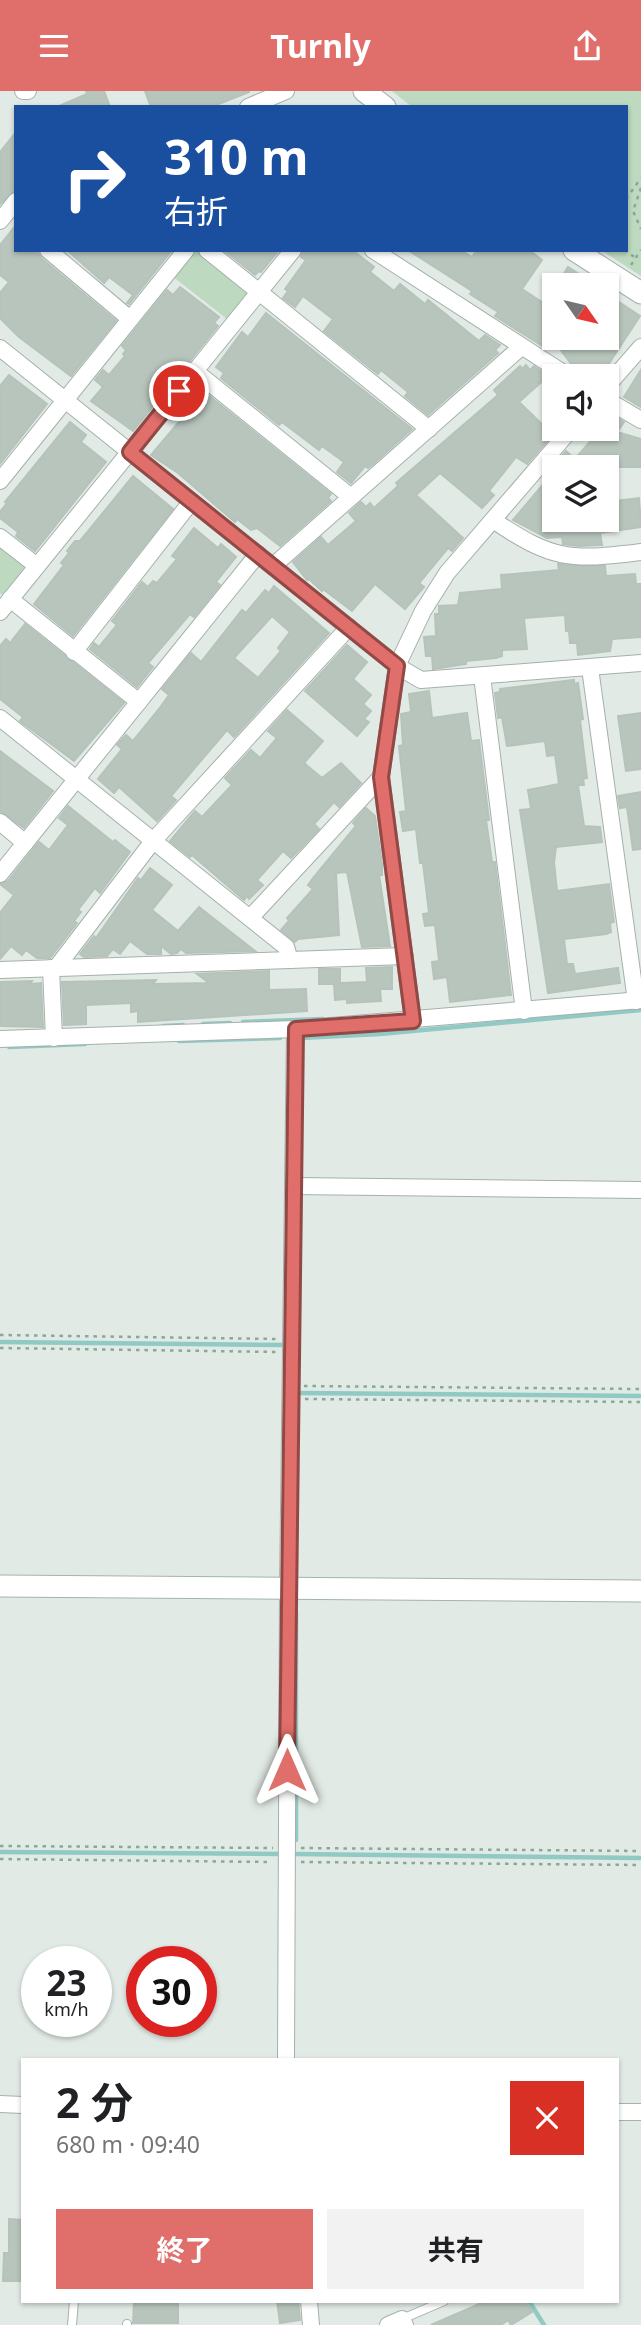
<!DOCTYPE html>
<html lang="ja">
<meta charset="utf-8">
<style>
body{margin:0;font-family:"Noto Sans","Noto Sans JP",sans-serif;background:#f2f2f2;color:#202124;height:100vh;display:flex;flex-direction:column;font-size:26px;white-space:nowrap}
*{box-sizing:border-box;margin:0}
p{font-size:23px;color:#757577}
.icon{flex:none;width:38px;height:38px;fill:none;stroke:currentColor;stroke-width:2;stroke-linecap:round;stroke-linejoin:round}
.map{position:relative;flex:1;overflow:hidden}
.side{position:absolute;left:21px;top:1967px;width:598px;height:245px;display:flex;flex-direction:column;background:#fff;border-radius:0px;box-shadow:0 2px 5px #0004}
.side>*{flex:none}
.hud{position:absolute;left:14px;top:14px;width:614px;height:147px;border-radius:0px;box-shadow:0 2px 5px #0004;background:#1a4fa0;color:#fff;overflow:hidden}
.needle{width:46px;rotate:124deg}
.controls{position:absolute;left:542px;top:182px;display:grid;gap:14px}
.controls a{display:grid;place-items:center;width:77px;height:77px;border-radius:0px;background:#fff;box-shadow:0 2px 5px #0004;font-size:35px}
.speed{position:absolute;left:21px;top:1855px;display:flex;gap:14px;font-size:35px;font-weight:700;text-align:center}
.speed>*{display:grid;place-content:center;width:91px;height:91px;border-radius:50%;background:#fff;box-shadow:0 2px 5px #0004;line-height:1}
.speed small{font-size:18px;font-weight:400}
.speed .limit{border:10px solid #d22;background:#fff;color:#111}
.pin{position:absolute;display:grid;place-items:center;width:60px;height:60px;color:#fff;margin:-30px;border:4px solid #fff;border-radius:50%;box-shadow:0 2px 7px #0007}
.me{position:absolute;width:77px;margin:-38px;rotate:0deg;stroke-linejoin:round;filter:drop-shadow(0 0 5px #0008)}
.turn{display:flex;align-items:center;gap:24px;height:147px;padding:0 35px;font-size:32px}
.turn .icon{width:91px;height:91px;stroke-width:2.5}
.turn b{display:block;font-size:49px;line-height:60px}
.round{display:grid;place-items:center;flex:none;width:74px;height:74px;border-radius:0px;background:#f2f2f2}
.overview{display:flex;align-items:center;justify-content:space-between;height:119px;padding:0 35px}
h1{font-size:42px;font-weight:700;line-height:52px}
.cta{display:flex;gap:14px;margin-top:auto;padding:14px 35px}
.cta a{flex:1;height:80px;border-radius:0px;background:#e06e6a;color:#fff;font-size:28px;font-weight:700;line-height:80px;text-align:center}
.cta a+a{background:#f2f2f2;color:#202124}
header{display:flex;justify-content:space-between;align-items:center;height:91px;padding:0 35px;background:#e06e6a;color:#fff;font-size:32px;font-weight:700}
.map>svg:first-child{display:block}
.green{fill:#bdd9bf}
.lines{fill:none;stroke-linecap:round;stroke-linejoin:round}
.stream{stroke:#91c9c5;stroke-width:4.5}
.building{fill:#b8c5bd;stroke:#b5c3ba;stroke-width:2;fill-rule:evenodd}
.lane-casing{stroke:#a5b1ab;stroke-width:10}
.street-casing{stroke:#a5b1ab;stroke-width:18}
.secondary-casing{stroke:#a2b5aa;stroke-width:23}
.path{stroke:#86aa97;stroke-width:2.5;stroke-dasharray:3.5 5;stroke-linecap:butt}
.lane{stroke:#fff;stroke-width:8}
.street{stroke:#fff;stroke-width:16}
.secondary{stroke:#fff;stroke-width:21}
.route-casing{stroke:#924845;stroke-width:18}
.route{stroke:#e06e6a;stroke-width:12}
</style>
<header><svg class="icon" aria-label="menu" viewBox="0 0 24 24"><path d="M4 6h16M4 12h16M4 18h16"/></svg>Turnly<svg class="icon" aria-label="share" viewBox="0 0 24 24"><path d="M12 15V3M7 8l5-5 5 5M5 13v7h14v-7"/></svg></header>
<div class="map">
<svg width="641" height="2234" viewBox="0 0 641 2234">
<rect width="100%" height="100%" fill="#e2eae5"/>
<!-- green -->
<g class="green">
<path d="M392 0H641V185L601 159H626V16H412Z"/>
<path d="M200 159 246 197 247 203 227 228 172 185 192 161Z"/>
<path d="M0 452 24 471 25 479 4 506 0 502Z"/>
</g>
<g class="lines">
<!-- stream -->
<g class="stream">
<path d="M243 931 323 928"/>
<path d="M203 933 230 932"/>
<path d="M163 935 183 934"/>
<path d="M301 947 380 943 641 919"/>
<path d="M179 950 280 947"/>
<path d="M9 956 85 953"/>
<path d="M0 1251 282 1254"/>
<path d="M298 1302 641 1305"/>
<path d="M296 1749V1522"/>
<path d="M0 1761 280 1763"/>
<path d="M295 1763 641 1767"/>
<path d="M529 2210 544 2234"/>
</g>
</g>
<!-- building -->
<g class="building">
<path d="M86 0H104L110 16H57L87 3Z"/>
<path d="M145 0H249V1L211 16H151Z"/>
<path d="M16 41V98L0 113V61Z"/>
<path d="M16 134V159H36L41 167 116 230 71 285 19 246 0 227V202L9 191 0 184V154Z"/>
<path d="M67 159H172L129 213 127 212 133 204 109 186 104 192Z"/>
<path d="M224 159H279L261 181 259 180 255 184Z"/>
<path d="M303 159H352L374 176 370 181 394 200 400 193 425 213 428 209 479 250 485 244 500 254 495 259 498 262 428 324 405 305 408 301 381 279 378 283 324 240 333 228 303 205 295 216 283 207 288 200 285 198 306 169 301 166Z"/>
<path d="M408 159H460L472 166 477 159H529L542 169 522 198 545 213 555 197V240L544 256 495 225 498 221 470 203 472 200Z"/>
<path d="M568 176 584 186 579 194H557Z"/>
<path d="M180 196 219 226 214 232 218 235 133 340 91 310 103 296 95 289 103 279 109 284 125 265 123 263 126 259 122 255 167 199 173 204Z"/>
<path d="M616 209 640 225 608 274 606 273 598 285H587L575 278 557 254 567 247H607V223Z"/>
<path d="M266 222 412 338 373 373 368 377 365 375 351 392 337 381 344 371 322 355 319 359 282 331 279 334 221 287 224 282 216 276 242 241 248 246Z"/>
<path d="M526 274 530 279 534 275 548 285 519 311 546 337 550 347 527 373 516 366 489 400 494 404 482 417 440 382 416 404 463 447 452 460 448 457 419 492 424 496 405 518 375 493 352 520 323 498 322 500 309 488 307 489 293 471 321 446 328 454 356 430 349 422 361 411 366 416 370 412 374 417 398 395 396 392 498 304 494 299 520 275 522 278Z"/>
<path d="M641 279V316L624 306Z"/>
<path d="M9 284 47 313 0 373V295Z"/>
<path d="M208 304 331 403 328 407 331 410 280 455 257 437 251 439 237 428 235 431 178 382 151 364 199 307 203 311Z"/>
<path d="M612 324 624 331 617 341 641 348V376H555V429H607V411L639 407 641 436 600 442 602 454 579 455 563 453 562 446 547 447 513 429 546 390 543 387 566 360 575 368 601 338H607V330Z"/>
<path d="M70 331 86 344 81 351 106 371 35 460 16 445 18 441 0 427V421L7 412 5 411Z"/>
<path d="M133 385 173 418 73 545 34 513 64 474 61 472 69 462 67 460 75 450H80Z"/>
<path d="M194 437 218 457 221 453 236 466 216 491 220 494 194 526 190 523 148 572 153 576 137 596 90 558 94 552 99 556 117 534 112 530 142 491 148 496 153 490 157 492 177 468 172 465Z"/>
<path d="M558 473 605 475 606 485 635 483 636 493H641V546L612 548 610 560 578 564 577 552H570L569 540H566L565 524 524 527 527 558 502 559V565L496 567 466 570V573L433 578 432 565H426L424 546 436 545 435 523H439V515L458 514 460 502 502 498 501 484 559 479Z"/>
<path d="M274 495 329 542 234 646 227 639 171 705 176 709 157 730 119 696 114 702 98 688 122 658 117 654 126 644 133 650 159 618 169 604 162 598 191 562 201 571 242 519 246 522 265 499 269 502ZM272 525 290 541 278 557 281 560 258 587 234 567Z"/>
<path d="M25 533 124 612 74 670 20 630 23 626 0 608V555L6 548 10 552Z"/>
<path d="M347 554 367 571 353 588 371 604 363 613 371 620 364 628 369 631 357 645 305 600Z"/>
<path d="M574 589V593L578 592 583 628 580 629 587 687 583 688 584 694H578L584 735 600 736 602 751 556 756 554 771 557 800 609 793 614 831 610 832 611 841 606 843 564 848 567 873H573L575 883 618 877 620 892 548 902 520 719 531 718 528 699 559 693 555 664 547 665 545 650 507 655 502 626 498 627 495 602 500 601V598Z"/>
<path d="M429 600 432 627 467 622 471 650 479 649 489 729H486L492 771H495L511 904 450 911 447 886 434 888 432 871 439 870 435 834 425 835 423 823 429 822 423 772H420L416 738 403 740 400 721 406 720 399 655 403 654 401 623 411 621 409 603Z"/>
<path d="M287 619 323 650 304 672 322 687 341 672 361 692 339 716 334 711 314 733 319 738 291 767 283 760 257 789 263 794 249 808 247 805 244 809 192 764 190 766 170 750 195 720 202 726 232 694 225 687 251 659 260 667 277 647 268 640Z"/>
<path d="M641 622V678L626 680 618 625Z"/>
<path d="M0 660 53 700 24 737 0 720Z"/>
<path d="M641 701V758L633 759 627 716 620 717 618 705Z"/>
<path d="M68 715 113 751 115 749 130 761 100 802 95 797 78 819 81 821 74 830 77 832 50 867H37L26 859 22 864 11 855 0 868V822L14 804 0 793 8 790 39 751 49 759 68 734 59 727Z"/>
<path d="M366 717 375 725 382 773V784H379L390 855 362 856 347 781 336 782 339 844 298 848 295 851 281 839 289 830 287 827 313 798 308 794 313 787 356 735 353 732Z"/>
<path d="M150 777 172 794 152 819 178 840 199 816 255 860 186 862 181 858 177 862 171 863 161 855V863H147L130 850 120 863 113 858 107 865 84 866 80 863 94 845 96 847 138 787 141 789Z"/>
<path d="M392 876V898H380L381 910 347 912V908L335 909 334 893H319V878H340V892L367 891 366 877Z"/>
<path d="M269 880V899L306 898 307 920 138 931V920L131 921V912L86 914V933L64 934 62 891 156 889 153 893 209 892 197 883Z"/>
<path d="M32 890 30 893 41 892 43 936 0 935V891Z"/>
<path d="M9 2128 23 2129V2190H3L4 2162H9Z"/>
<path d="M277 2210H298L300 2229 280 2232Z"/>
<path d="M486 2210H525L532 2221 511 2234 508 2229 501 2234H431Z"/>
<path d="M134 2211H178V2232H133Z"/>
</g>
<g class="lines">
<defs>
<g id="lane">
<path d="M402 2228 444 2210"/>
<path d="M72 2234 74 2210"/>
<path d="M127 2234V2233"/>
</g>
<g id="street">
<path d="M23 0H28"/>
<path d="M248 16 286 0"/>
<path d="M0 130 16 110"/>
<path d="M48 159 130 228"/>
<path d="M207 159 429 338"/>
<path d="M373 159 568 285"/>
<path d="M0 257 397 575 421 589 641 572"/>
<path d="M195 280 351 406"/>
<path d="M607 295 641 256"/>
<path d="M607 309 641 329"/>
<path d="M0 390 186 159"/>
<path d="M493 429C552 469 570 470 641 461"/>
<path d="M0 446 37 475"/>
<path d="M273 475 520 257"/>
<path d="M10 508 139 611"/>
<path d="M0 521 293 159"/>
<path d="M74 561 191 411"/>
<path d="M590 577 636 910"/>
<path d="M482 585 524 920"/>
<path d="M0 627 286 856 290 869"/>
<path d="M0 731 25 752"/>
<path d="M0 783 258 463"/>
<path d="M250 827 381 686"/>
<path d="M51 877 54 947"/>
<path d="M56 877 153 750 349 536"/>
<path d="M0 879 405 865"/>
<path d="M413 930 381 686 397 575 423 520 447 482 571 338"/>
<path d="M0 948 295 938 641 909"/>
<path d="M293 1095 641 1099"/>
<path d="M286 1969 288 1498 295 938"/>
<path d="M0 2013 23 2014"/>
<path d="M618 2021H641"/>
<path d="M309 2210 311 2234"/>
<path d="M388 2234 402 2228 405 2234"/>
</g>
<g id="secondary">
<path d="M364 0 385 16"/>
<path d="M574 159 641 202"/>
<path d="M0 1495 641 1500"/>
</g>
</defs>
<!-- lane casing -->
<use href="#lane" class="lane-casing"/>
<!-- street casing -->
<use href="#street" class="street-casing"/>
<!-- secondary casing -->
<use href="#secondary" class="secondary-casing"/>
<!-- path -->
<g class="path">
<path d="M641 97 633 120 641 138"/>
<path d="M626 108 641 87"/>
<path d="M624 159 636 167"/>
<path d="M631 174 641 159"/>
<path d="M0 1244 277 1248"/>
<path d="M0 1257 277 1261"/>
<path d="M304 1295 641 1298"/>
<path d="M305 1308 641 1311"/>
<path d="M0 1755 273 1757"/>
<path d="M301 1757 641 1760"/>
<path d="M0 1768 270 1771"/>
<path d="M301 1771 641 1774"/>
</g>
<!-- lane -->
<use href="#lane" class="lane"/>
<!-- street -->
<use href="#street" class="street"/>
<!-- secondary -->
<use href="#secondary" class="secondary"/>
</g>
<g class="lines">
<defs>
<path id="route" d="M179 300 130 361 397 575 381 686 413 930 296 938 287 1679"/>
</defs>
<!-- route casing -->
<use href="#route" class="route-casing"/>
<!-- route -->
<use href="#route" class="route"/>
</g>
</svg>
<div class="controls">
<a><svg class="needle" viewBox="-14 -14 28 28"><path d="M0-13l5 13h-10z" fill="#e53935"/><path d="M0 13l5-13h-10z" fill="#757577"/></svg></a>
<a><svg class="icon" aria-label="sound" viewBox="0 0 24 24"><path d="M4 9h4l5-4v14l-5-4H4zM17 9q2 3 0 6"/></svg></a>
<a><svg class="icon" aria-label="layers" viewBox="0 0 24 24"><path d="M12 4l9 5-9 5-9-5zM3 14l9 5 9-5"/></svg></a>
</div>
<div class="speed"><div>23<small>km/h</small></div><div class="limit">30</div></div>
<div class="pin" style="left:179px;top:300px;background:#d93025"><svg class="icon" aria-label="arrive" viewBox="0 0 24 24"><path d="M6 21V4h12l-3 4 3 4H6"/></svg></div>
<svg class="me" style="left:287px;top:1679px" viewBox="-20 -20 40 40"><path d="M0-17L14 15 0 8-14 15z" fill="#e06e6a" stroke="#fff" stroke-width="4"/></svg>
<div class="hud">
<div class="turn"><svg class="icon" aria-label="right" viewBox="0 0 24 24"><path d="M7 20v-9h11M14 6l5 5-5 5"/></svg><div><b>310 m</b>右折</div></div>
</div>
<section class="side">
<div class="overview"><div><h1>2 分</h1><p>680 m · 09:40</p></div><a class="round" style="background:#d93025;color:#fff"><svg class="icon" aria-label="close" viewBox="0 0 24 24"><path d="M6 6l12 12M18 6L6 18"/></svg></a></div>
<div class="cta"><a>終了</a><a>共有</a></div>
</section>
</div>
